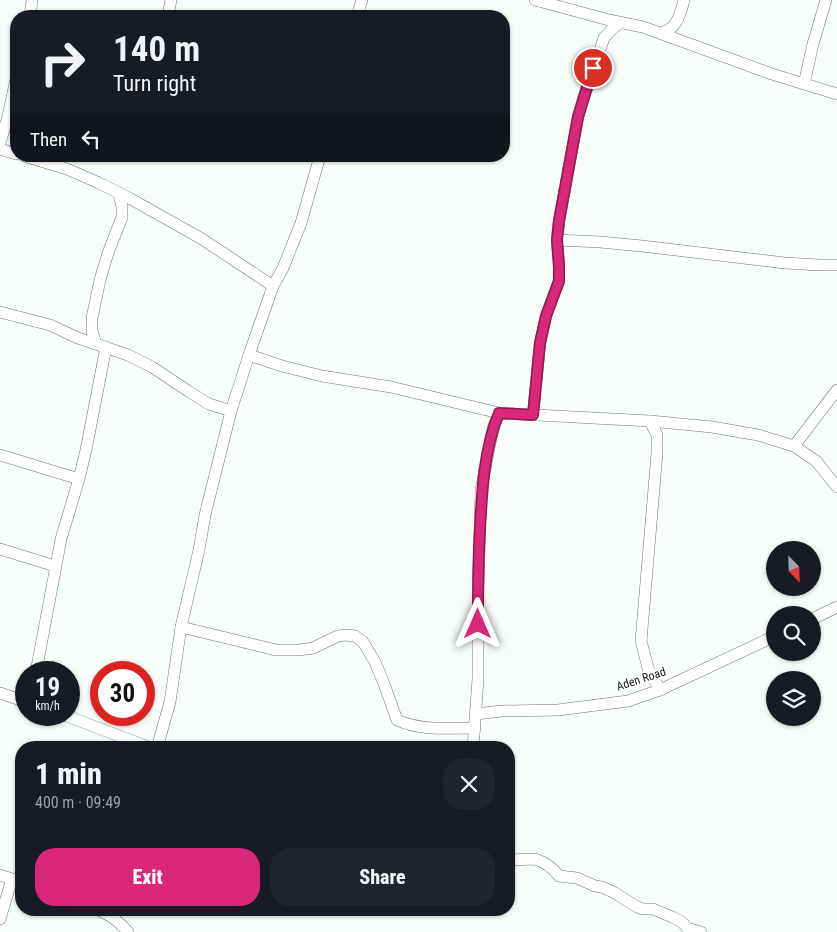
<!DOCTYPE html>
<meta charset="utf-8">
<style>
body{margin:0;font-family:"Roboto Condensed",sans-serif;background:#20242c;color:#f1f3f6;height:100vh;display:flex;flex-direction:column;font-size:19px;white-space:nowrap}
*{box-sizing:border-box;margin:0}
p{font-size:16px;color:#9ea1a6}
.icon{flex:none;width:28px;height:28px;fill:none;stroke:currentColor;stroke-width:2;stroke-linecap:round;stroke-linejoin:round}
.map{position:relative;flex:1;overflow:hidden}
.panel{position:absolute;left:15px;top:741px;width:500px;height:175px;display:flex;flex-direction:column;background:#171b24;border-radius:20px;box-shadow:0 1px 4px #0004}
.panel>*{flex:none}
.hud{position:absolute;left:10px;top:10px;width:500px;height:152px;border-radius:20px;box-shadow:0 1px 4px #0004;background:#171b24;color:#f1f3f6;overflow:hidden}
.needle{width:32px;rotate:157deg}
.fabs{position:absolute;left:766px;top:541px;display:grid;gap:10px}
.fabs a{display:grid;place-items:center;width:55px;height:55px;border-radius:50%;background:#171b24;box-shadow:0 1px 4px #0004;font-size:25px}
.speed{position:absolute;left:15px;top:661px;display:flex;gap:10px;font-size:25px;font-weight:700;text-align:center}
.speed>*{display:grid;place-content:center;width:65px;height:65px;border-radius:50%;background:#171b24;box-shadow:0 1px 4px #0004;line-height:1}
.speed small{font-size:12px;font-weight:400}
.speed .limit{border:8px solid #d22;background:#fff;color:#111}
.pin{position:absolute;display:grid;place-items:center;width:42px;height:42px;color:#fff;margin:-21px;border:2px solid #fff;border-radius:50%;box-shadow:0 1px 5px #0007}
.me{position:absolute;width:55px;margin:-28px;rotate:0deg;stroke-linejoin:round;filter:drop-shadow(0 0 4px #0008)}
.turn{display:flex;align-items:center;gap:18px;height:105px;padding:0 20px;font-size:22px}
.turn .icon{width:65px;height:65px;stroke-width:2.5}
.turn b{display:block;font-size:35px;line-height:42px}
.then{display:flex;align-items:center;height:48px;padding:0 20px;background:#0003;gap:10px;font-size:19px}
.round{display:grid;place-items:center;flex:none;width:52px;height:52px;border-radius:20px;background:#20242c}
.overview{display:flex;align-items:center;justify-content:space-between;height:85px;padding:0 20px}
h1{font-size:30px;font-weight:800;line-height:38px}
.button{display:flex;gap:10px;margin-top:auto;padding:10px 20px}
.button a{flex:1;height:58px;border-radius:20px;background:#db2777;color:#fff;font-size:20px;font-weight:800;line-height:58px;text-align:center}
.button a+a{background:#20242c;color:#f1f3f6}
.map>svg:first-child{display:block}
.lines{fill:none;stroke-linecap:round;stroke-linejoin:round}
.street-casing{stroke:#717673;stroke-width:12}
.street{stroke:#fff;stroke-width:11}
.route-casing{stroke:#8e194d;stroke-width:12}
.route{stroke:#db2777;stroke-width:9}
.labels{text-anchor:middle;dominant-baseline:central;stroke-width:4.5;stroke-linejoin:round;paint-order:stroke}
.street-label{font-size:12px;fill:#131514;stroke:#fff}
</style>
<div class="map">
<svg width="837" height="932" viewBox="0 0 837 932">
<rect width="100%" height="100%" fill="#f7fdf9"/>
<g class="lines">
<defs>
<g id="street">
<path d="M535 0 609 20 643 27 772 74 837 94"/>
<path d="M30 16 32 0"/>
<path d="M168 16 171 0"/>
<path d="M357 16 362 0"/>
<path d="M661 33C677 29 680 15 684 0"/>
<path d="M804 84 813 44 826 0"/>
<path d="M0 143 8 116 16 79"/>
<path d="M0 149 16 154"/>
<path d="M24 156 67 169 99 183 131 199 202 239 273 286"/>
<path d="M557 240 600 242 642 246 785 263 819 265H837"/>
<path d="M0 312 50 325 78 338 128 355 152 367 188 391 209 404 231 411"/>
<path d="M96 344 92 331V318L100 280 108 253 122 217V207L119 193"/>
<path d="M249 355 282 366 322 376 391 387 499 413 650 421 712 427 758 435 794 446 816 461 837 487"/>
<path d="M533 415 540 343 546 316 559 281V266L557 240 559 221 578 117 583 99 604 38 612 29 620 23"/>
<path d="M650 421 657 435V453L641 641 648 668 660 690"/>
<path d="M794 446 837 390"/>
<path d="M0 455 79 479"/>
<path d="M0 549 55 566"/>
<path d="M812 619 837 607"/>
<path d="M181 627 276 650H299L313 648 338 636 346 635 355 636 363 642 375 662 383 681 397 720C421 731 449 728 475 728"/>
<path d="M36 672 61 539 79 479 86 450 106 347"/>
<path d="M0 693 26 702"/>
<path d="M476 714 502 711 558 710 628 701 660 690 775 636"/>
<path d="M64 715 151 748"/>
<path d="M157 748 170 702 181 627 199 550 205 515 231 411 249 355 273 286 283 268 301 223 320 156"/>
<path d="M473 748 478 679V590L481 490 493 428 499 413"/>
<path d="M509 860 535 859C544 862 553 868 559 876L577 878 595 886 602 887 615 893 637 907 643 909H653L672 917 682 922 687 928 701 932"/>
<path d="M0 875 21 882"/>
<path d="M98 910C109 914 121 923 128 932"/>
<path d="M0 919 12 879"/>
</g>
</defs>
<!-- street casing -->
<use href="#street" class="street-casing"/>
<!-- street -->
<use href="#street" class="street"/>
</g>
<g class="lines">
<defs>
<path id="route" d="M478 624C478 593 478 561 480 529 482 490 484 449 499 413L533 415 540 343 546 316 559 281V266L557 240 559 221 578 117 593 68"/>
</defs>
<!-- route casing -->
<use href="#route" class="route-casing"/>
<!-- route -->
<use href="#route" class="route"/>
</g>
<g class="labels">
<!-- street labels -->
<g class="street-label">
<text transform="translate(641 679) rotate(-18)">Aden Road</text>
</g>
</g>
</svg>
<div class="fabs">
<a><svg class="needle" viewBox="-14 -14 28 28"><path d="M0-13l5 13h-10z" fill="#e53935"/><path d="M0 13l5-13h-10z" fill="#9ea1a6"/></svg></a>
<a><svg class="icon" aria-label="search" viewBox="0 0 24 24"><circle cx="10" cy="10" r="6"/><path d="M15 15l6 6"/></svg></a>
<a><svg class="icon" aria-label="layers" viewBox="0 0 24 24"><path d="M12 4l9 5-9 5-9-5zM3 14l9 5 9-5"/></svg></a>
</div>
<div class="speed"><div>19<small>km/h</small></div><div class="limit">30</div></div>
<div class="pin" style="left:593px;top:68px;background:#d93025"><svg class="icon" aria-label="arrive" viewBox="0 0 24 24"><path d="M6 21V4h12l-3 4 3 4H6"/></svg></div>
<svg class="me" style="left:478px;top:624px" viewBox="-20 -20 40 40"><path d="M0-17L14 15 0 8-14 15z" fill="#db2777" stroke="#fff" stroke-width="4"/></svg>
<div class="hud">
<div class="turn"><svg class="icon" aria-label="right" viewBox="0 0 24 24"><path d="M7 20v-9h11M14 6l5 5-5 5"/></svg><div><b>140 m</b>Turn right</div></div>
<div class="then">Then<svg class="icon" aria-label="left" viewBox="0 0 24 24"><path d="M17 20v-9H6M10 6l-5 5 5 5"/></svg></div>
</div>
<section class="panel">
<div class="overview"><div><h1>1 min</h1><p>400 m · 09:49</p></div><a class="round"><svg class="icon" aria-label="close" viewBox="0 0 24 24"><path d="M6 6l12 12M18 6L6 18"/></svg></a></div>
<div class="button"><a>Exit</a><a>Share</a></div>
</section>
</div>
